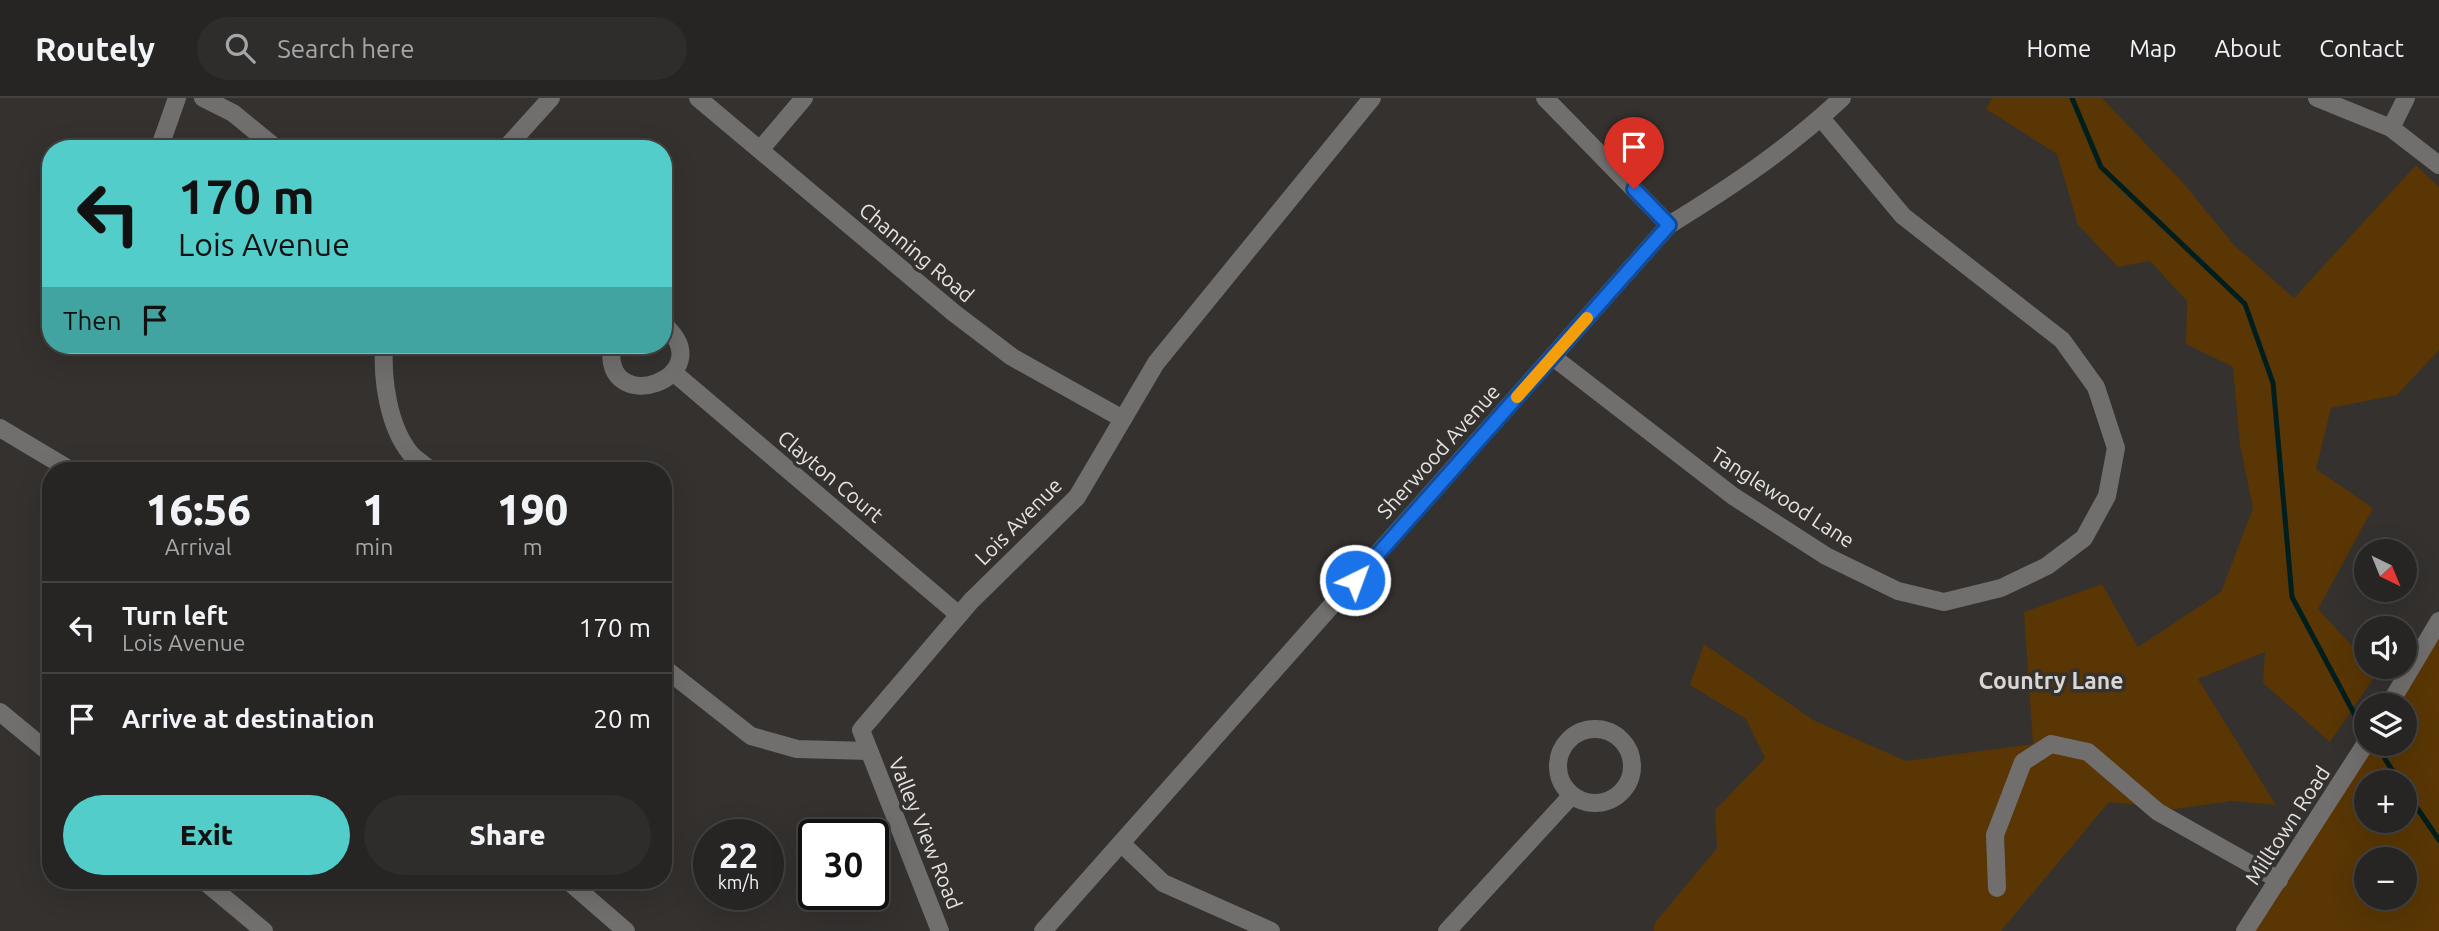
<!DOCTYPE html>
<meta charset="utf-8">
<style>
body{margin:0;font-family:Ubuntu,sans-serif;background:#2f2d2b;color:#f1f3f6;height:100vh;display:flex;flex-direction:column;font-size:26px;white-space:nowrap}
*{box-sizing:border-box;margin:0}
p{font-size:23px;color:#a4a5a6}
.icon{flex:none;width:38px;height:38px;fill:none;stroke:currentColor;stroke-width:2;stroke-linecap:round;stroke-linejoin:round}
.map{position:relative;flex:1;overflow:hidden}
.drawer{position:absolute;left:42px;top:364px;width:630px;height:427px;display:flex;flex-direction:column;background:#272523;border-radius:28px;box-shadow:0 7px 28px #0002,0 0 0 2px #434241}
.drawer>*{flex:none}
.hud{position:absolute;left:42px;top:42px;width:630px;height:214px;border-radius:28px;box-shadow:0 7px 28px #0002,0 0 0 2px #434241;background:#53cdc9;color:#111;overflow:hidden}
.needle{width:46px;rotate:137deg}
.controls{position:absolute;left:2354px;top:441px;display:grid;gap:14px}
.controls a{display:grid;place-items:center;width:63px;height:63px;border-radius:50%;background:#272523;box-shadow:0 7px 28px #0002,0 0 0 2px #434241;font-size:35px}
.speed{position:absolute;left:693px;top:721px;display:flex;gap:14px;font-size:35px;font-weight:700;text-align:center}
.speed>*{display:grid;place-content:center;width:91px;height:91px;border-radius:50%;background:#272523;box-shadow:0 7px 28px #0002,0 0 0 2px #434241;line-height:1}
.speed small{font-size:18px;font-weight:400}
.speed .limit{border:4px solid #111;border-radius:10px;background:#fff;color:#111}
.pin{position:absolute;display:grid;place-items:center;width:60px;height:60px;color:#fff;margin:-72px -30px;border-radius:50% 50% 50% 0;rotate:-45deg;box-shadow:0 0 7px #0007}
.pin .icon{rotate:45deg}
.me{position:absolute;width:77px;margin:-38px;rotate:42deg;stroke-linejoin:round;filter:drop-shadow(0 0 5px #0008)}
.turn{display:flex;align-items:center;gap:24px;height:147px;padding:0 21px;font-size:32px}
.turn .icon{width:91px;height:91px;stroke-width:2.5}
.turn b{display:block;font-size:49px;line-height:60px}
.then{display:flex;align-items:center;height:66px;padding:0 21px;background:#0003;gap:14px;font-size:26px}
.eta{display:flex;justify-content:space-evenly;align-items:center;height:119px;text-align:center}
.eta b{font-size:42px;font-weight:800;line-height:49px}
.action{display:flex;gap:14px;margin-top:auto;padding:14px 21px}
.action a{flex:1;height:80px;border-radius:42px;background:#53cdc9;color:#111;font-size:28px;font-weight:800;line-height:80px;text-align:center}
.action a+a{background:#2f2d2b;color:#f1f3f6}
ul{padding:0;list-style:none}
li{display:flex;align-items:center;gap:21px;height:91px;padding:0 21px;border-top:2px solid #434241}
li div{flex:1}
li b{display:block;font-size:26px}
li em{font-style:normal}
header{display:flex;align-items:center;gap:42px;box-sizing:border-box;height:98px;padding:0 35px;background:#272523;border-bottom:2px solid #434241}
header strong{font-size:33px}
nav{display:flex;gap:38px;margin-inline-start:auto;font-size:24px}
.search{width:490px;height:63px;background:#2f2d2b;display:flex;align-items:center;gap:18px;box-sizing:border-box;padding:0 24px;border-radius:38px;color:#a4a5a6;font-size:26px}
.map>svg:first-child{display:block}
.green{fill:#593604;fill-rule:evenodd}
.lines{fill:none;stroke-linecap:round;stroke-linejoin:round}
.stream{stroke:#001e1e;stroke-width:5}
.minor{stroke:#706f6e;stroke-width:18}
.route-casing{stroke:#114b97;stroke-width:18}
.route{stroke:#1a73e8;stroke-width:12}
.slow{stroke:#f59e0b;stroke-width:12}
.labels{text-anchor:middle;dominant-baseline:central;stroke-width:7;stroke-linejoin:round;paint-order:stroke}
.street-label{font-size:21px;fill:#e5e3e1;stroke:#34312f}
.neighbourhood-label{font-size:23px;font-weight:bold;fill:#dad6d3;stroke:#34312f}
</style>
<header>
<strong>Routely</strong>
<div class="search"><svg class="icon" aria-label="search" viewBox="0 0 24 24"><circle cx="10" cy="10" r="6"/><path d="M15 15l6 6"/></svg>Search here</div>
<nav><a>Home</a><a>Map</a><a>About</a><a>Contact</a></nav>
</header>
<div class="map">
<svg width="2439" height="833" viewBox="0 0 2439 833">
<rect width="100%" height="100%" fill="#34312f"/>
<!-- green -->
<g class="green">
<path d="M1992 0H2102L2185 87 2233 146 2294 200 2416 67 2439 89V252L2397 297 2331 310 2316 371 2373 410 2318 511 2366 563V569H2371L2377 575 2330 644 2263 585 2265 554 2198 581 2276 707 2232 703 2175 711 2109 704 2001 833H1654V826L1717 750 1715 712 1765 660 1746 621 1690 587 1704 546 1813 622 1906 663 2033 646 2024 514 2102 486 2138 549 2221 494 2253 410 2240 347 2233 269 2186 246 2187 203 2150 163 2118 169 2078 127 2057 56 1986 11Z"/>
<path d="M2439 523V833H2245L2279 781 2366 630V646H2404V607H2382ZM2366 684H2404V723H2366ZM2366 761H2404V800H2366Z"/>
</g>
<g class="lines">
<!-- stream -->
<g class="stream">
<path d="M2072 0 2101 69 2245 206 2273 285 2292 499 2357 621"/>
<path d="M2385 661 2400 684"/>
<path d="M2404 691 2439 742"/>
</g>
<!-- minor -->
<g class="minor">
<path d="M203 0 233 15 277 51"/>
<path d="M698 0 954 215 1012 259 1123 321"/>
<path d="M1545 0 1669 127"/>
<path d="M2317 0 2391 30 2439 67"/>
<path d="M2391 30 2406 0"/>
<path d="M159 51 177 0"/>
<path d="M505 51 551 0"/>
<path d="M760 52 804 0"/>
<path d="M384 247C382 281 388 327 410 355 415 361 425 367 431 373"/>
<path d="M612 247C601 323 725 279 663 226"/>
<path d="M1553 259 1733 398 1826 458 1898 493 1944 504 2001 490 2047 468 2084 440 2107 398 2116 350 2096 289 2062 242 1903 118 1821 20"/>
<path d="M673 274 959 517"/>
<path d="M0 330 72 373"/>
<path d="M663 569 751 638 797 651 869 653"/>
<path d="M2389 607 2439 523"/>
<path d="M0 614 51 656"/>
<circle cx="1595" cy="668" r="37"/>
<path d="M1121 745 1163 785 1271 833"/>
<path d="M203 782 264 833"/>
<path d="M567 782 626 833"/>
<path d="M1997 790 1995 737 2023 664 2051 646 2088 654 2158 714 2279 782"/>
<path d="M940 833 861 632 971 503 1077 399 1156 265 1372 0"/>
<path d="M1043 833 1669 127C1731 89 1789 50 1842 0"/>
<path d="M1447 833 1572 697"/>
<path d="M2245 833 2366 645"/>
</g>
</g>
<g class="lines">
<defs>
<path id="route" d="M1355 482 1669 127 1634 91"/>
</defs>
<!-- route casing -->
<use href="#route" class="route-casing"/>
<!-- route -->
<use href="#route" class="route"/>
<!-- slow -->
<path class="slow" d="M1517 299 1587 220"/>
</g>
<g class="labels">
<!-- street labels -->
<g class="street-label">
<text transform="translate(917 154) rotate(40)">Channing Road</text>
<text transform="translate(1438 353) rotate(-48)">Sherwood Avenue</text>
<text transform="translate(831 378) rotate(40)">Clayton Court</text>
<text transform="translate(1783 399) rotate(33)">Tanglewood Lane</text>
<text transform="translate(1018 423) rotate(-45)">Lois Avenue</text>
<text transform="translate(2287 727) rotate(-57)">Milltown Road</text>
<text transform="translate(926 735) rotate(68)">Valley View Road</text>
</g>
<!-- neighbourhood labels -->
<g class="neighbourhood-label">
<text x="2051" y="582">Country Lane</text>
</g>
</g>
</svg>
<div class="controls">
<a><svg class="needle" viewBox="-14 -14 28 28"><path d="M0-13l5 13h-10z" fill="#e53935"/><path d="M0 13l5-13h-10z" fill="#a4a5a6"/></svg></a>
<a><svg class="icon" aria-label="sound" viewBox="0 0 24 24"><path d="M4 9h4l5-4v14l-5-4H4zM17 9q2 3 0 6"/></svg></a>
<a><svg class="icon" aria-label="layers" viewBox="0 0 24 24"><path d="M12 4l9 5-9 5-9-5zM3 14l9 5 9-5"/></svg></a>
<a>+</a>
<a>−</a>
</div>
<div class="speed"><div>22<small>km/h</small></div><div class="limit">30</div></div>
<div class="pin" style="left:1634px;top:91px;background:#d93025"><svg class="icon" aria-label="arrive" viewBox="0 0 24 24"><path d="M6 21V4h12l-3 4 3 4H6"/></svg></div>
<svg class="me" style="left:1355px;top:482px" viewBox="-20 -20 40 40"><circle r="17" fill="#1a73e8" stroke="#fff" stroke-width="3"/><path d="M0-11L8 9 0 5-8 9z" fill="#fff"/></svg>
<div class="hud">
<div class="turn"><svg class="icon" aria-label="left" viewBox="0 0 24 24"><path d="M17 20v-9H6M10 6l-5 5 5 5"/></svg><div><b>170 m</b>Lois Avenue</div></div>
<div class="then">Then<svg class="icon" aria-label="arrive" viewBox="0 0 24 24"><path d="M6 21V4h12l-3 4 3 4H6"/></svg></div>
</div>
<section class="drawer">
<div class="eta">
<div><b>16:56</b><p>Arrival</p></div>
<div><b>1</b><p>min</p></div>
<div><b>190</b><p>m</p></div>
</div>
<ul>
<li><svg class="icon" aria-label="left" viewBox="0 0 24 24"><path d="M17 20v-9H6M10 6l-5 5 5 5"/></svg><div><b>Turn left</b><p>Lois Avenue</p></div><em>170 m</em></li>
<li><svg class="icon" aria-label="arrive" viewBox="0 0 24 24"><path d="M6 21V4h12l-3 4 3 4H6"/></svg><div><b>Arrive at destination</b></div><em>20 m</em></li>
</ul>
<div class="action"><a>Exit</a><a>Share</a></div>
</section>
</div>
